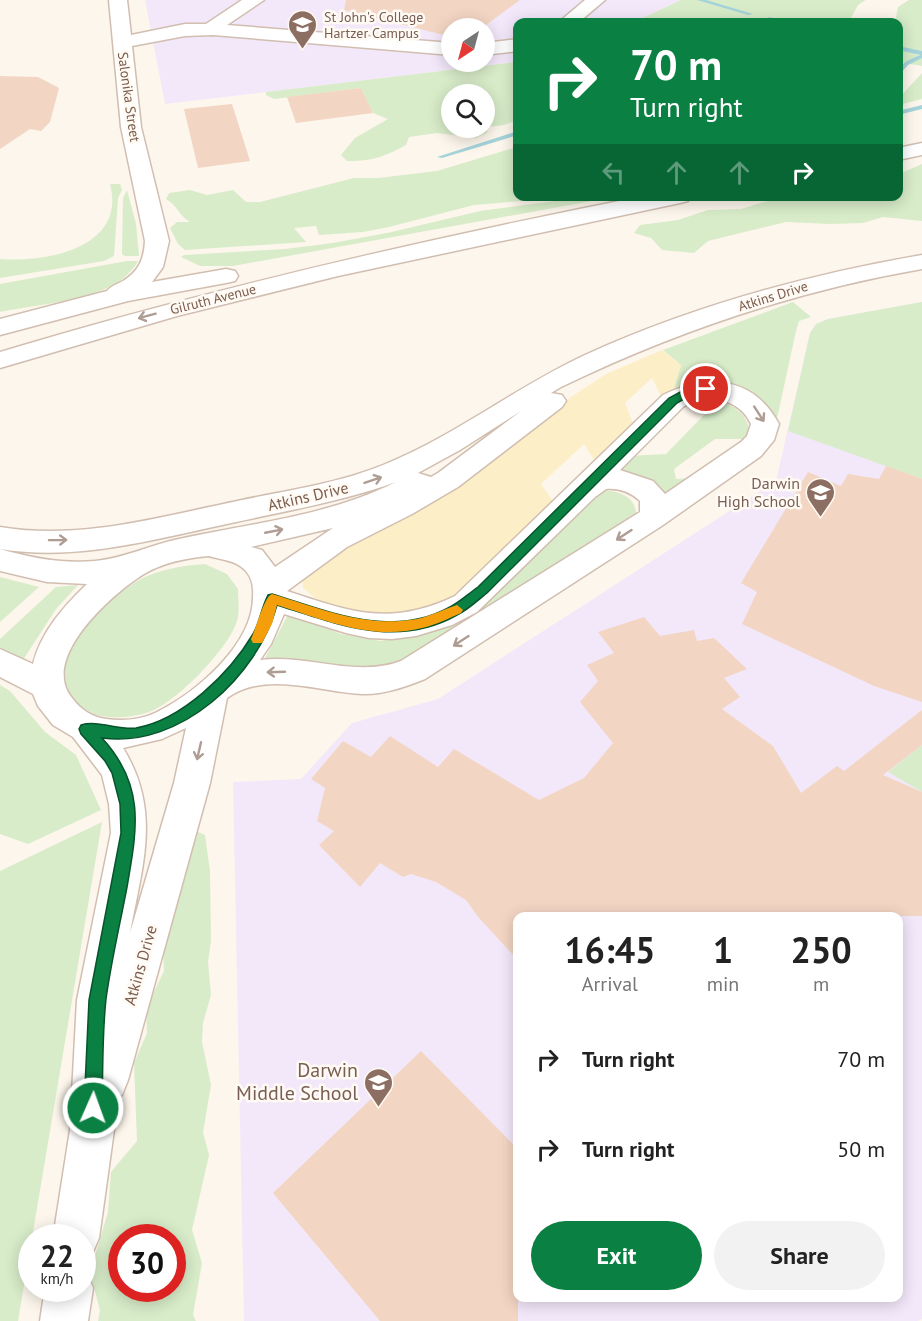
<!DOCTYPE html>
<style>
body{margin:0;font-family:"PT Sans",sans-serif;background:#f2f2f2;color:#222;height:100vh;display:flex;flex-direction:column;font-size:22px;white-space:nowrap}
*{box-sizing:border-box;margin:0}
p{font-size:20px;color:#767676}
.icon{flex:none;width:33px;height:33px;fill:none;stroke:currentColor;stroke-width:2;stroke-linecap:round;stroke-linejoin:round}
.map{position:relative;flex:1;overflow:hidden}
.details{position:absolute;left:513px;top:912px;width:390px;height:390px;display:flex;flex-direction:column;background:#fff;border-radius:12px;box-shadow:0 3px 15px #0003}
.details>*{flex:none}
.hud{position:absolute;left:513px;top:18px;width:390px;height:183px;border-radius:12px;box-shadow:0 3px 15px #0003;background:#0b8043;color:#fff;overflow:hidden}
.needle{width:39px;rotate:216deg}
.controls{position:absolute;left:441px;top:18px;display:grid;gap:12px}
.controls a{display:grid;place-items:center;width:54px;height:54px;border-radius:50%;background:#fff;box-shadow:0 3px 15px #0003;font-size:30px}
.speed{position:absolute;left:18px;top:1224px;display:flex;gap:12px;font-size:30px;font-weight:700;text-align:center}
.speed>*{display:grid;place-content:center;width:78px;height:78px;border-radius:50%;background:#fff;box-shadow:0 3px 15px #0003;line-height:1}
.speed small{font-size:15px;font-weight:400}
.speed .limit{border:9px solid #d22;background:#fff;color:#111}
.pin{position:absolute;display:grid;place-items:center;width:51px;height:51px;color:#fff;margin:-26px;border:3px solid #fff;border-radius:50%;box-shadow:0 2px 6px #0007}
.me{position:absolute;width:66px;margin:-33px;rotate:2deg;stroke-linejoin:round;filter:drop-shadow(0 0 4px #0008)}
.turn{display:flex;align-items:center;gap:21px;height:126px;padding:0 18px;font-size:27px}
.turn .icon{width:78px;height:78px;stroke-width:2.5}
.turn b{display:block;font-size:42px;line-height:51px}
.lanes{display:flex;align-items:center;height:57px;padding:0 18px;background:#0003;justify-content:center;gap:30px;direction:ltr}
.lanes .off{opacity:.35}
.eta{display:flex;justify-content:space-evenly;align-items:center;height:102px;text-align:center}
.eta b{font-size:36px;font-weight:600;line-height:42px}
.primary-button{display:flex;gap:12px;margin-top:auto;padding:12px 18px}
.primary-button a{flex:1;height:69px;border-radius:36px;background:#0b8043;color:#fff;font-size:24px;font-weight:600;line-height:69px;text-align:center}
.primary-button a+a{background:#f2f2f2;color:#222}
ul{padding:0;list-style:none}
li{display:flex;align-items:center;gap:18px;height:90px;padding:0 18px}
li div{flex:1}
li b{display:block;font-size:22px}
li em{font-style:normal}
.map>svg:first-child{display:block}
.education{fill:#f3e8fa;fill-rule:evenodd}
.green{fill:#d8ecc9;fill-rule:evenodd}
.sand{fill:#fcefc7}
.lines{fill:none;stroke-linecap:round;stroke-linejoin:round}
.stream{fill:#a5d3da;fill-rule:evenodd}
.building{fill:#f3d5c3}
.minor-casing{stroke:#d1beb0;stroke-width:3}
.minor{fill:#fff;fill-rule:evenodd}
.oneway{stroke:#af9d94}
.route{fill:#0b8043;stroke:#07532c;stroke-width:1.5}
.slow{fill:#f59e0b}
.labels{text-anchor:middle;dominant-baseline:central;stroke-width:5;stroke-linejoin:round;paint-order:stroke}
.far-education-label{font-size:14px;fill:#785e54;stroke:#fffaf3;text-anchor:start}
.far-street-label{font-size:14px;fill:#7a5c4d;stroke:#fffaf3}
.education-label{font-size:16px;fill:#785e54;stroke:#fffaf3;text-anchor:end}
.street-label{font-size:16px;fill:#7a5c4d;stroke:#fffaf3}
.near-education-label{font-size:20px;fill:#785e54;stroke:#fffaf3;text-anchor:end}
</style>
<div class="map">
<svg width="922" height="1321" viewBox="0 0 922 1321">
<rect width="100%" height="100%" fill="#fdf6ec"/>
<!-- education -->
<g class="education">
<path d="M145 0H681L634 22H518L517 62 165 104ZM452 28H484V62H452Z"/>
<path d="M922 302V1319L918 1321H244L233 782 301 779 352 723 438 699 776 481 810 333 816 324 828 319ZM518 916H898V1298H518Z"/>
</g>
<!-- green -->
<g class="green">
<path d="M681 0H866L858 5 851 18 857 22H634Z"/>
<path d="M909 0H922V66L899 62 898 22H895L898 7Z"/>
<path d="M517 62V120L504 125 488 127 487 133 476 138 437 133 409 137 406 145C387 156 369 162 347 161L341 155 355 138 388 119 373 113 361 88 274 99 266 95V92ZM452 94H484V128H452Z"/>
<path d="M922 73V99L899 105V98Z"/>
<path d="M517 147 518 196 567 197 474 205 389 227 363 232 319 235 316 226 294 228 306 242 185 250 178 244 170 228 177 222H190C179 216 178 206 166 199L169 193 190 190 207 195 233 190 246 202H260L354 178H378L437 171Z"/>
<path d="M922 164V221L883 217 863 223 830 224 786 222 708 241 694 253 662 250 651 238 634 233 640 225 678 220 708 210 741 209 781 197 898 196 899 174Z"/>
<path d="M110 184H120L122 190 118 198 114 256 104 261 0 278V259C45 263 127 248 110 184Z"/>
<path d="M127 190 136 224 139 256H125L122 254 123 198Z"/>
<path d="M593 196 614 197 233 266H200L181 257 184 255 285 249 333 243 392 232 480 211Z"/>
<path d="M127 261H138C116 302 40 303 0 312V284Z"/>
<path d="M793 302 811 317 799 321 796 331 776 423C738 391 727 374 674 388L681 365 663 350Z"/>
<path d="M922 302V479L788 431 810 333 816 324 828 319Z"/>
<path d="M698 399C723 400 746 406 750 433L744 439H715L674 469 676 479 696 478 664 499 613 471 628 456 666 454 707 412 703 405 684 407Z"/>
<path d="M598 490C616 490 637 495 636 516L393 669 358 675 264 660 289 613 341 634 381 641 426 633 460 620Z"/>
<path d="M205 564 227 574 238 589C238 599 240 612 237 621 229 648 176 703 149 712 131 718 104 721 87 710 83 707 75 704 72 700 42 660 106 599 139 580 160 569 181 566 205 564Z"/>
<path d="M0 577 39 587 0 622Z"/>
<path d="M78 585 56 609 23 660 0 652V639L56 587Z"/>
<path d="M0 685 10 691 45 732 76 755 101 810 28 844 0 834Z"/>
<path d="M922 745V792L888 772Z"/>
<path d="M102 822 18 1321H0V871Z"/>
<path d="M189 828 205 835 210 871 211 941 208 962 211 995 203 1023 202 1042 211 1085 203 1132 209 1155 192 1230 202 1263 193 1315 196 1321H98L100 1310 90 1273 108 1212 111 1172 137 1141 134 1063 147 1033 146 1008 164 971 163 948ZM122 1238H172V1288H122Z"/>
</g>
<!-- sand -->
<path class="sand" d="M662 350 681 365 674 388 661 396 652 378 625 403 634 426 596 463 584 444 541 484 555 504 456 599 405 618 345 613 315 598 303 588 302 575 344 547 415 511 571 397 606 374Z"/>
<g class="lines">
<!-- stream -->
<g class="stream">
<path d="M697 0H706L753 14 748 15Z"/>
<path d="M769 17 785 21 786 22 767 20 766 19Z"/>
<path d="M898 46 922 51V58L908 65 898 76C898 63 910 59 921 55L898 50Z"/>
<path d="M922 105V109L898 115V111Z"/>
<path d="M518 131V135L442 158 437 157Z"/>
</g>
</g>
<!-- building -->
<g class="building">
<path d="M346 0H520L482 28H452V37L344 10Z"/>
<path d="M0 76 38 77 59 88 50 122 41 131 30 129 0 149Z"/>
<path d="M361 88 373 113 296 123 287 97Z"/>
<path d="M232 104 250 161 198 168 184 109Z"/>
<path d="M886 466 922 479V702L874 686 742 624 757 592 741 583 808 472 841 486 848 474 879 479Z"/>
<path d="M644 617 660 636 694 630 697 641 714 638 747 669 724 678 740 697 722 709 773 746 801 793 837 766 844 771 922 710V745L883 775 922 792V916H518V960L479 918 466 900 436 882 411 874 403 877 380 863 360 887 319 845 334 831 317 821 325 788 311 779 343 741 371 757 390 736 438 767 454 749 539 800 584 778 613 743 580 702 598 681 587 665 614 653 598 632Z"/>
<path d="M421 1051 518 1149V1321H380L273 1193Z"/>
</g>
<g class="lines">
<defs>
<g id="minor">
<path d="M109 0H127L131 35 185 24H206L242 0H264L227 25 452 43V55L213 35 185 36 132 46 141 127 169 241 163 267 152 282 226 269 235 271 238 276 235 281 226 283 128 301 0 335V319L107 291C111 286 117 284 123 281 139 271 144 259 145 241L121 127Z"/>
<path d="M585 0H605L579 22H559Z"/>
<path d="M518 39V51L484 55V43Z"/>
<path d="M922 143V155L898 160V148Z"/>
<path d="M644 196H691L688 201 680 203 338 276 177 316 0 368V352C212 288 427 239 644 196Z"/>
<path d="M922 255V269C795 291 677 331 561 387L551 393 562 395 566 401 562 407 458 487 412 514 347 547 287 591C351 612 390 627 455 596L663 395C708 373 754 377 779 424L774 440 761 456 663 525 425 679C405 687 383 695 362 694 319 692 266 670 227 698L210 783 128 1080 122 1095 115 1098 114 1130 99 1238 92 1254 82 1258V1238H53L70 1130 77 1000 111 833 109 804 102 775 73 737 53 725 38 706 33 694 0 677V649L33 664C41 632 64 606 87 584L47 582 0 571V549C31 558 63 564 95 561 125 558 150 545 179 539 253 523 328 516 396 482 344 501 290 510 236 522 159 538 79 562 0 549V527C81 541 163 516 242 500 294 489 348 482 397 459 463 430 520 385 585 355 693 306 806 275 922 255ZM712 399C730 401 743 407 751 424L747 436 741 442 665 494 653 481 620 470 683 407 694 401ZM521 411 438 473 431 477 418 473 460 450ZM606 489C620 488 630 492 640 501V512L401 661C356 678 307 654 260 660L271 644 284 614 346 633 369 638 392 639 416 636 452 625 477 612 595 497ZM333 528 275 567 262 550 251 547ZM209 556C218 559 232 560 240 566 251 573 254 585 253 597 253 645 195 694 155 713 140 720 122 721 106 719 92 717 80 709 72 698 39 658 113 593 144 574 164 562 187 558 209 556ZM186 728 174 783 130 933C142 866 162 811 123 748L162 739Z"/>
<path d="M82 1270 86 1271 93 1288 88 1321H40L45 1288H82Z"/>
</g>
</defs>
<!-- minor casing -->
<use href="#minor" class="minor-casing"/>
<!-- minor -->
<use href="#minor" class="minor"/>
</g>
<!-- one-way arrows -->
<defs><path id="oneway-shaft" d="M-6 0H5M1.5-3L5.5 0L1.5 3" fill="none" stroke-width="1.6" stroke-linecap="round" stroke-linejoin="round" transform="scale(1.5)"/></defs>
<g class="oneway">
<use href="#oneway-shaft" transform="translate(147 316) rotate(165)"/>
<use href="#oneway-shaft" transform="translate(759 414) rotate(57)"/>
<use href="#oneway-shaft" transform="translate(373 480) rotate(-18)"/>
<use href="#oneway-shaft" transform="translate(274 531) rotate(-11)"/>
<use href="#oneway-shaft" transform="translate(624 535) rotate(147)"/>
<use href="#oneway-shaft" transform="translate(58 540) rotate(-1)"/>
<use href="#oneway-shaft" transform="translate(461 641) rotate(147)"/>
<use href="#oneway-shaft" transform="translate(276 672) rotate(178)"/>
<use href="#oneway-shaft" transform="translate(199 751) rotate(103)"/>
</g>
<!-- route -->
<path class="route" d="M706 386 710 387V392L691 395 677 403 487 593C478 600 468 610 457 615 397 649 337 624 277 605 258 676 180 749 102 738 146 786 137 829 127 887 120 924 111 962 106 999 102 1035 103 1073 102 1108L100 1115 93 1117 87 1115 84 1108 89 1000 121 833 120 804 112 773 105 761 81 734 79 729 81 725C97 720 118 730 136 728 182 720 230 673 253 634 260 622 261 608 268 595L272 594C328 611 391 639 448 608 459 603 468 594 478 587L669 398 684 390Z"/>
<!-- slow -->
<path class="slow" d="M272 594C322 609 365 628 417 619 431 616 444 609 457 605L463 610 461 613C449 618 436 625 422 628 373 641 324 620 277 605L272 624 262 643H253L251 639C256 629 264 597 272 594Z"/>
<!-- icons -->
<defs>
<symbol id="university-pin" viewBox="-11 -11 22 30"><path d="M0 17L-7.5 6A9.5 9.5 0 1 1 7.5 6Z" fill="#8d6e63" stroke="#fffaf3"/><path d="M0-5L7-2L0 1L-7-2ZM-4 1L0 2.5L4 1V4Q0 6-4 4Z" fill="#fff"/></symbol>
<symbol id="school-pin" viewBox="-11 -11 22 30"><path d="M0 17L-7.5 6A9.5 9.5 0 1 1 7.5 6Z" fill="#8d6e63" stroke="#fffaf3"/><path d="M0-5L7-2L0 1L-7-2ZM-4 1L0 2.5L4 1V4Q0 6-4 4Z" fill="#fff"/></symbol>
</defs>
<g fill-rule="evenodd">
<use href="#university-pin" x="286" y="8" width="33" height="45"/>
<use href="#university-pin" x="804" y="476" width="33" height="45"/>
<use href="#school-pin" x="362" y="1066" width="33" height="45"/>
</g>
<g class="labels">
<!-- far-education labels -->
<g class="far-education-label">
<text x="324" y="17">St John's College<tspan x="324" dy="16">Hartzer Campus</tspan></text>
</g>
<!-- far-street labels -->
<g class="far-street-label">
<text transform="translate(129 97) rotate(82)">Salonika Street</text>
<text transform="translate(773 296) rotate(-17)">Atkins Drive</text>
<text transform="translate(213 299) rotate(-14)">Gilruth Avenue</text>
</g>
<!-- education labels -->
<g class="education-label">
<text x="800" y="483">Darwin<tspan x="800" dy="18">High School</tspan></text>
</g>
<!-- street labels -->
<g class="street-label">
<text transform="translate(308 496) rotate(-13)">Atkins Drive</text>
<text transform="translate(140 965) rotate(-74)">Atkins Drive</text>
</g>
<!-- near-education labels -->
<g class="near-education-label">
<text x="358" y="1070">Darwin<tspan x="358" dy="23">Middle School</tspan></text>
</g>
</g>
</svg>
<div class="controls">
<a><svg class="needle" viewBox="-14 -14 28 28"><path d="M0-13l5 13h-10z" fill="#e53935"/><path d="M0 13l5-13h-10z" fill="#767676"/></svg></a>
<a><svg class="icon" aria-label="search" viewBox="0 0 24 24"><circle cx="10" cy="10" r="6"/><path d="M15 15l6 6"/></svg></a>
</div>
<div class="speed"><div>22<small>km/h</small></div><div class="limit">30</div></div>
<div class="pin" style="left:706px;top:389px;background:#d93025"><svg class="icon" aria-label="arrive" viewBox="0 0 24 24"><path d="M6 21V4h12l-3 4 3 4H6"/></svg></div>
<svg class="me" style="left:93px;top:1108px" viewBox="-20 -20 40 40"><circle r="17" fill="#0b8043" stroke="#fff" stroke-width="3"/><path d="M0-11L8 9 0 5-8 9z" fill="#fff"/></svg>
<div class="hud">
<div class="turn"><svg class="icon" aria-label="right" viewBox="0 0 24 24"><path d="M7 20v-9h11M14 6l5 5-5 5"/></svg><div><b>70 m</b>Turn right</div></div>
<div class="lanes"><svg class="icon off" aria-label="left" viewBox="0 0 24 24"><path d="M17 20v-9H6M10 6l-5 5 5 5"/></svg><svg class="icon off" aria-label="ahead" viewBox="0 0 24 24"><path d="M12 20V5M6 11l6-6 6 6"/></svg><svg class="icon off" aria-label="ahead" viewBox="0 0 24 24"><path d="M12 20V5M6 11l6-6 6 6"/></svg><svg class="icon" aria-label="right" viewBox="0 0 24 24"><path d="M7 20v-9h11M14 6l5 5-5 5"/></svg></div>
</div>
<section class="details">
<div class="eta">
<div><b>16:45</b><p>Arrival</p></div>
<div><b>1</b><p>min</p></div>
<div><b>250</b><p>m</p></div>
</div>
<ul>
<li><svg class="icon" aria-label="right" viewBox="0 0 24 24"><path d="M7 20v-9h11M14 6l5 5-5 5"/></svg><div><b>Turn right</b></div><em>70 m</em></li>
<li><svg class="icon" aria-label="right" viewBox="0 0 24 24"><path d="M7 20v-9h11M14 6l5 5-5 5"/></svg><div><b>Turn right</b></div><em>50 m</em></li>
</ul>
<div class="primary-button"><a>Exit</a><a>Share</a></div>
</section>
</div>
